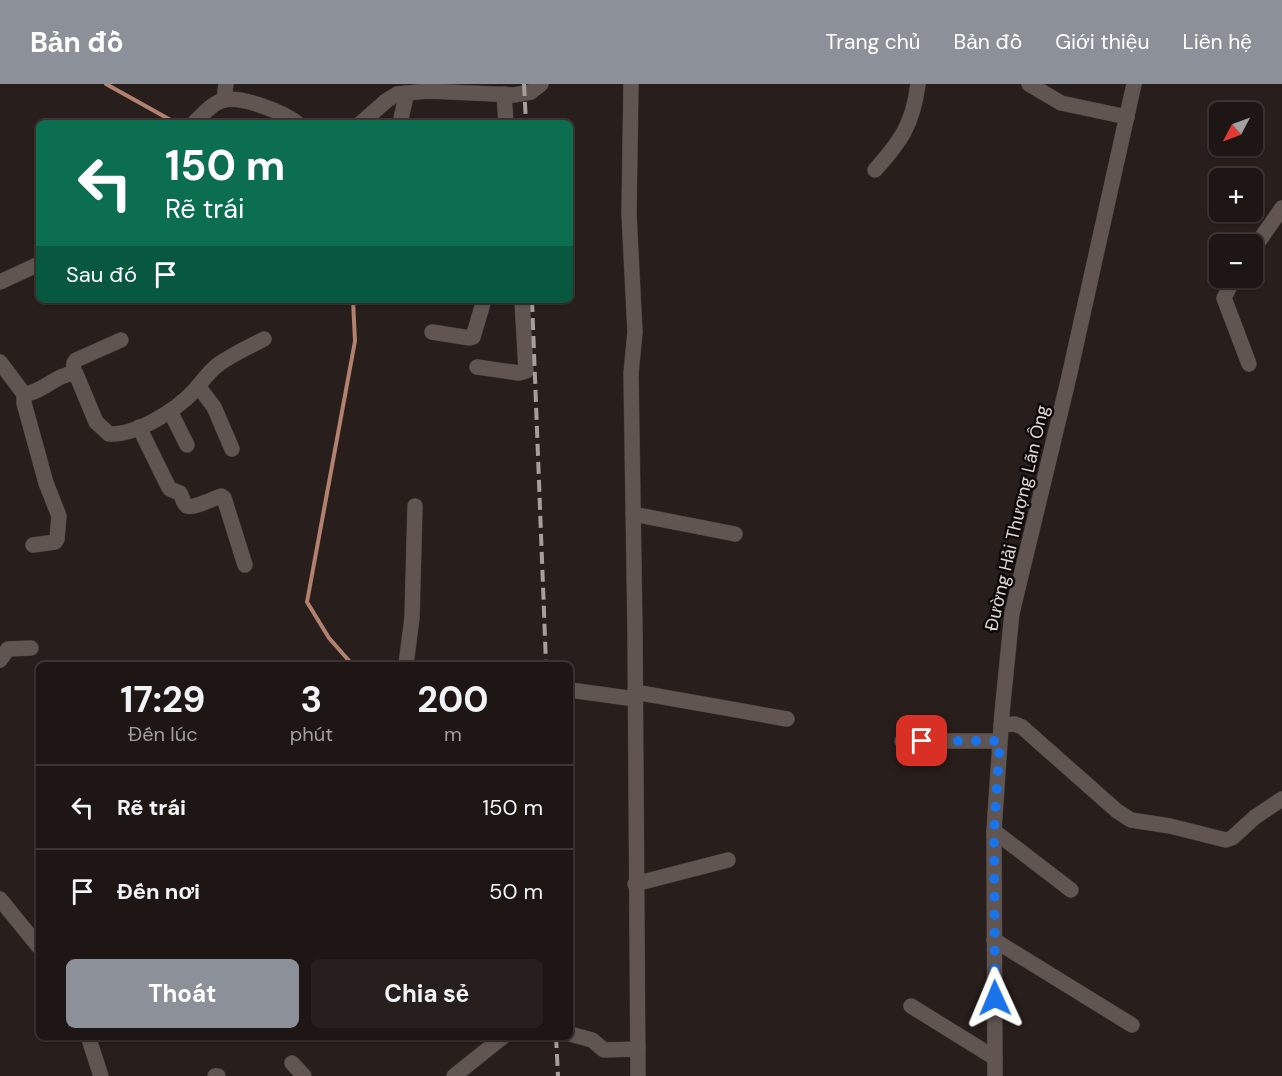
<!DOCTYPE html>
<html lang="vi">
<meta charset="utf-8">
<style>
body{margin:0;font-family:"DM Sans",sans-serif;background:#261f1d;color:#f1f3f6;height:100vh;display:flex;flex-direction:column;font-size:22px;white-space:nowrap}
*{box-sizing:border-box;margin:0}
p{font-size:20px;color:#a19fa0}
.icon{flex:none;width:33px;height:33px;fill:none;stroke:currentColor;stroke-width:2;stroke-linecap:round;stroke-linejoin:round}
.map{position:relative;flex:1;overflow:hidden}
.panel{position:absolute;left:36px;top:578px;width:537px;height:378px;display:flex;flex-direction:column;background:#1e1614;border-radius:9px;box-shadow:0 2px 4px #0004,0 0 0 2px #3c3534}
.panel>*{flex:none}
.guide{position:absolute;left:36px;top:36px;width:537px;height:183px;border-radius:9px;box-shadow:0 2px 4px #0004,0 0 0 2px #3c3534;background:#0b6e4f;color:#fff;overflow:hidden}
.needle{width:39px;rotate:229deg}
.fabs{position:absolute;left:1209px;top:18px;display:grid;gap:12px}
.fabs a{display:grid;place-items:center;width:54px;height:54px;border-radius:9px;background:#1e1614;box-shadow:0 2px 4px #0004,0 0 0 2px #3c3534;font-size:30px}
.pin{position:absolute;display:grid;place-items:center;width:51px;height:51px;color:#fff;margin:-26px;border-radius:12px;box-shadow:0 3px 9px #0006}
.me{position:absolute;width:66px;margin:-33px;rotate:359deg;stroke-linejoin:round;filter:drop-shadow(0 0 4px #0008)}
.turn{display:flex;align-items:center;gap:21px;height:126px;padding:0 30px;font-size:27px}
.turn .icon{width:78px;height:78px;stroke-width:2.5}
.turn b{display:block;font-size:42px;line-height:51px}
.then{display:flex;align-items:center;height:57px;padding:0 30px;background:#0003;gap:12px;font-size:22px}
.eta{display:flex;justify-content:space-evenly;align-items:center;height:102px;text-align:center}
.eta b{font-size:36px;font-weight:700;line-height:42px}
.button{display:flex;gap:12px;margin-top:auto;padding:12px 30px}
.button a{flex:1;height:69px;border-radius:9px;background:#8c9099;color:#fff;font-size:24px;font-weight:700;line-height:69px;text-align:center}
.button a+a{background:#261f1d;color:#f1f3f6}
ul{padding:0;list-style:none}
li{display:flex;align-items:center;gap:18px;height:84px;padding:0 30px;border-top:2px solid #3c3534}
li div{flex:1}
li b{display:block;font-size:22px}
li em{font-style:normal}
header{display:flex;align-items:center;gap:36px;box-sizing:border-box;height:84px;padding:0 30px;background:#8c9099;color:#fff}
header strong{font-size:28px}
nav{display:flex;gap:33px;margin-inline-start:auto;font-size:21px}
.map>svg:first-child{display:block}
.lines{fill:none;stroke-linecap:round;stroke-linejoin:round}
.stream{stroke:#b3816f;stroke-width:4}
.minor-casing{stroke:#423a38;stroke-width:16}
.minor{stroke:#605551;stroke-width:15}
.rail{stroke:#a79f9c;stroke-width:4;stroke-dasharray:12 6;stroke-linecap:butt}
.route{stroke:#1a73e8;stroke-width:10;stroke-dasharray:0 18}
.labels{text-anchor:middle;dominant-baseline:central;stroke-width:5;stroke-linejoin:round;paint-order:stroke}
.street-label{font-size:18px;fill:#e1dad7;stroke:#0d0908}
</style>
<header>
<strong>Bản đồ</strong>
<nav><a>Trang chủ</a><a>Bản đồ</a><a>Giới thiệu</a><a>Liên hệ</a></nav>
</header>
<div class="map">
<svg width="1282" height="992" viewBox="0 0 1282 992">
<rect width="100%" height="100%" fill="#281e1b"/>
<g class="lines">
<!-- stream -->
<g class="stream">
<path d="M106 0 176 39"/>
<path d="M351 579 329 554 307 518 355 257 353 216"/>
</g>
<defs>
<g id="minor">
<path d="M631 0 629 130 635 248 631 289 635 548 638 992"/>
<path d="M1029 0 1061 19 1127 33"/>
<path d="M504 10 506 39"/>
<path d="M224 16 226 0"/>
<path d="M194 39C202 31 212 19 224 16 242 12 283 28 297 39"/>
<path d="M361 39 386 17 397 10 428 7 514 11 531 8 541 0"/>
<path d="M400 39 405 17V9"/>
<path d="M875 86C901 57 913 40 918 0"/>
<path d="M1252 167 1282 124"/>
<path d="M1234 194 1224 214 1249 280"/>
<path d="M0 198 39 180"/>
<path d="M432 248 470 254 473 253 484 216"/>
<path d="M0 278 24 310C43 309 58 288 76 290L96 338 109 350C137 351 175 327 194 307 202 298 209 287 219 280 233 270 249 263 264 255"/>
<path d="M477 283 519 289 526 287 522 216"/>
<path d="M73 289 74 279 76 276 121 256"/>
<path d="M198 302 214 323 232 365"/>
<path d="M24 310V319L46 399 59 432 57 455 55 458 33 461"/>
<path d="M170 327 187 361"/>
<path d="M139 343 168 402 170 405 180 409C182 412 183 420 187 422 192 425 215 414 221 412L224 414 245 481"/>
<path d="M633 430 735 450"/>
<path d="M0 576 8 565 31 564"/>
<path d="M406 580 412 534 415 422"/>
<path d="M570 606 635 615"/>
<path d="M635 608 787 635"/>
<path d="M1001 641 1015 640 1022 643 1117 727 1131 736 1170 742 1226 756 1232 754 1255 733 1282 715"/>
<path d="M902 657H1000"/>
<path d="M994 747 1071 806"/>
<path d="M635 800 728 776"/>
<path d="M0 815 39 863"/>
<path d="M994 856 1132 941"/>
<path d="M911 922 995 974"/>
<path d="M570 950 592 956 604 966 638 965"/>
<path d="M88 952 101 992"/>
<path d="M292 979 304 992"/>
<path d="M215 992H218"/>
<path d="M454 992 504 952"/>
<path d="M995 992 994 747 1002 629 1012 529 1068 297 1134 0"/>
</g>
</defs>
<!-- minor casing -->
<use href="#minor" class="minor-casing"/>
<!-- minor -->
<use href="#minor" class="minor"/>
<!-- rail -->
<g class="rail">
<path d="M524 0 526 39"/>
<path d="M532 216 546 580"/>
<path d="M556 952 558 992"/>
</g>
</g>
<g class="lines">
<!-- route -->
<path class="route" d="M922 657H1000L994 747 995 914"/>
</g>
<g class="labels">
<!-- street labels -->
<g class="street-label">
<text transform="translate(1017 434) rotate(-77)">Đường Hải Thượng Lãn Ông</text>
</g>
</g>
</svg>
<div class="fabs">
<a><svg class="needle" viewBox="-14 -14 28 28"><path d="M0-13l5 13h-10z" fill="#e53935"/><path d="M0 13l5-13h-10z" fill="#a19fa0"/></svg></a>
<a>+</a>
<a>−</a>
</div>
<div class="pin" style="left:922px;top:657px;background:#d93025"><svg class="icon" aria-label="arrive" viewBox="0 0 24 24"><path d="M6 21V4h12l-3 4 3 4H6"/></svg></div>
<svg class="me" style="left:995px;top:914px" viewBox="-20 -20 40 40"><path d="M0-17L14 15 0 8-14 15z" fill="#1a73e8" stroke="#fff" stroke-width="4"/></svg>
<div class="guide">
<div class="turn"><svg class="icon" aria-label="left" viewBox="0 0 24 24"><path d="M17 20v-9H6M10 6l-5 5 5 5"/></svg><div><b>150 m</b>Rẽ trái</div></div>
<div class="then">Sau đó<svg class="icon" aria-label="arrive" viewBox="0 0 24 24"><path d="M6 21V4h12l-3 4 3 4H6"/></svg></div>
</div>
<section class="panel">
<div class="eta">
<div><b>17:29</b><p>Đến lúc</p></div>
<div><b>3</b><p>phút</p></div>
<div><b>200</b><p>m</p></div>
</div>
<ul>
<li><svg class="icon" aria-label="left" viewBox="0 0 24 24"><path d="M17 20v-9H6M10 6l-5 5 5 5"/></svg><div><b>Rẽ trái</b></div><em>150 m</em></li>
<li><svg class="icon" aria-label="arrive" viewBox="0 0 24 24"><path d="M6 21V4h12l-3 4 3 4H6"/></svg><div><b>Đến nơi</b></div><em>50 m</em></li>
</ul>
<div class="button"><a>Thoát</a><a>Chia sẻ</a></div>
</section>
</div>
